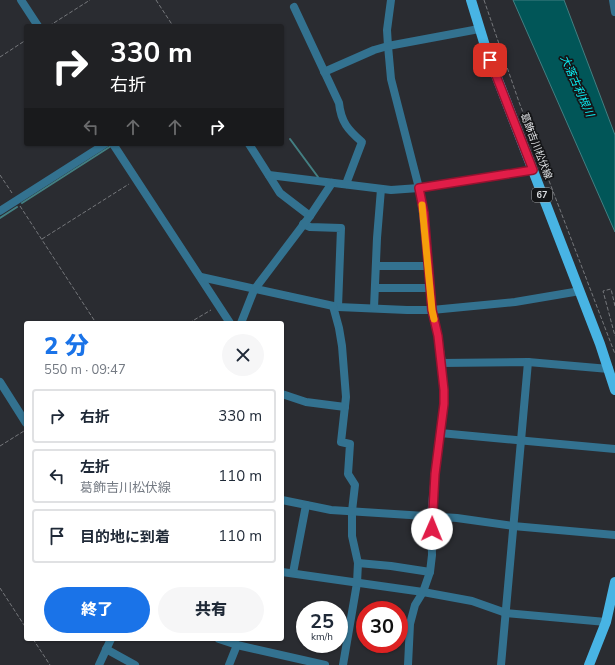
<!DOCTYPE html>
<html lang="ja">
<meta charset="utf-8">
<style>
body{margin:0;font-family:"Nunito Sans","Noto Sans JP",sans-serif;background:#f6f6f7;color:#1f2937;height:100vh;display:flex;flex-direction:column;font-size:15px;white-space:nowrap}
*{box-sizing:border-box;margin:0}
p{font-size:13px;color:#747a83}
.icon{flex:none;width:22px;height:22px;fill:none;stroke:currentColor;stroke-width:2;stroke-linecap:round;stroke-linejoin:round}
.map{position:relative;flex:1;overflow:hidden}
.side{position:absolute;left:24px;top:321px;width:260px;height:320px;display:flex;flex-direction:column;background:#fff;border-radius:4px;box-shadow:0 1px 3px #0004}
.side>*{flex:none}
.top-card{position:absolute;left:24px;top:24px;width:260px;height:122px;border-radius:4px;box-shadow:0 1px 3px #0004;background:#202124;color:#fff;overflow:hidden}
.speed{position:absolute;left:296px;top:601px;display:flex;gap:8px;font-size:20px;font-weight:700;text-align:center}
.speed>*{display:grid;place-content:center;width:52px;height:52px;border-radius:50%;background:#fff;box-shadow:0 1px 3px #0004;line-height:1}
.speed small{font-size:10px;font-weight:400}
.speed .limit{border:6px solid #d22;background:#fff;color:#111}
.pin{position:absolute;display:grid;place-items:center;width:34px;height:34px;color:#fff;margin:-17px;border-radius:8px;box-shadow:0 2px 6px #0006}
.me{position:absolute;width:44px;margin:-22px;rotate:1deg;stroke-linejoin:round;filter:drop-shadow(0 0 3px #0008)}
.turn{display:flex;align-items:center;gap:14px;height:84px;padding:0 20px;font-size:18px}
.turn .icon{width:52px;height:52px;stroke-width:2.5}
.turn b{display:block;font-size:28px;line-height:34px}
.lanes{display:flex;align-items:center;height:38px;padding:0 20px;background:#0003;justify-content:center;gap:20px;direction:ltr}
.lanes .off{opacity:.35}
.round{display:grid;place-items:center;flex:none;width:42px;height:42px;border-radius:21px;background:#f6f6f7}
.summary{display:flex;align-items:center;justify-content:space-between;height:68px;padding:0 20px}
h1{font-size:24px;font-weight:800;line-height:30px;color:#1a73e8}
.cta{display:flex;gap:8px;margin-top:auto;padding:8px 20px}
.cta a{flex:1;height:46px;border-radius:24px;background:#1a73e8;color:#fff;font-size:16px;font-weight:800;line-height:46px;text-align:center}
.cta a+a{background:#f6f6f7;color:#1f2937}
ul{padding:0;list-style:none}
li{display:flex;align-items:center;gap:12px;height:54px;margin:0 8px 6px;padding:0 12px;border:2px solid #e0e1e3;border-radius:4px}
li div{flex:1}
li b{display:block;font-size:15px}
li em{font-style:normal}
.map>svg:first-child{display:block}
.water{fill:#015658;stroke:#437f82}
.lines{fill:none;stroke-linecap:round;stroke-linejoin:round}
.stream{stroke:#437f82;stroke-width:2}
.path{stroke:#76787c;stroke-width:1;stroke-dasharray:4 2;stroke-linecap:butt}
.minor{stroke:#337290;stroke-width:8}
.major{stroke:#48b4e4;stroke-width:10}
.route-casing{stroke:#92132f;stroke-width:10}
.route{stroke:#e11d48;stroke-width:7}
.slow{stroke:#f59e0b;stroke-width:7}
.labels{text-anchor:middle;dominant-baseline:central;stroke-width:3.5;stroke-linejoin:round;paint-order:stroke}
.shield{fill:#141517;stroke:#a1a3a6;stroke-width:1}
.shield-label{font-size:9px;font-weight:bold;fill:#dee0e3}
.street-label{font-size:10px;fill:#dee0e3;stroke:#141517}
.water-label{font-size:11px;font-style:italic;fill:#0aeff5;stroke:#141517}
</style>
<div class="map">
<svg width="615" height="665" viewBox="0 0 615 665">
<rect width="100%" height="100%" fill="#2a2c31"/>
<!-- water -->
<path class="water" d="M513 0H564L615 135V232Z"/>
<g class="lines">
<!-- stream -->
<g class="stream">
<path d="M290 139 318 177"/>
<path d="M22 203 111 146"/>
<path d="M0 218 17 207"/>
</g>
<!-- path -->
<g class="path">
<path d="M156 0 173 26"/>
<path d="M484 0 519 102 615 354"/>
<path d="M49 26 90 0"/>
<path d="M0 57 26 40"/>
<path d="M0 175 12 193"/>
<path d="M20 206 96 323"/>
<path d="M42 239 129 184"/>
<path d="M615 306 611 289 603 291 615 336"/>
<path d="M189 323 211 310"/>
<path d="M0 446 24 431"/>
<path d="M0 588 26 628"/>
<path d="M33 639 50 665"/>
</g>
<!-- minor -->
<g class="minor">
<path d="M21 0 38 26"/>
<path d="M391 0 387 30 388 46 391 79 419 188 423 213 432 310 438 336 442 363"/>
<path d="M613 0 615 12"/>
<path d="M294 7 339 103C341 122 348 130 362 142L346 184"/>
<path d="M324 72 374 50 388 46 479 29"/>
<path d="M113 144 230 323"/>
<path d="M249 144 280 193 310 216"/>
<path d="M269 175 391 190 419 188 533 170"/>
<path d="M0 211 105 144"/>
<path d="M303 224 310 227 341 228 338 307"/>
<path d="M376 266H429"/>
<path d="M201 277 338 307 407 310H432L515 302 580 291"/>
<path d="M375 288H430"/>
<path d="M333 306 339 328 342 346 346 397 341 442 350 444 348 474 355 485 352 511V536L358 563 357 583 343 665"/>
<path d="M374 308 377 238 381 189"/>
<path d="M241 323 254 290 310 216 332 183"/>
<path d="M0 382 26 423"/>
<path d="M282 394 306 402 345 407"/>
<path d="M440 433 615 449"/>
<path d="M282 500 331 510 457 518 513 526 615 535"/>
<path d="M358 563 391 566 430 572"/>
<path d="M282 572 423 592 472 601 506 613 606 622"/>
<path d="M293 573 306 505"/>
<path d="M219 639 237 645 325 665"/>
<path d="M106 649 135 665"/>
<path d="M99 665 111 639"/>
<path d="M229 665 237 645"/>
<path d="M408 665 410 624 415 605 423 592 430 572 432 555 431 516 435 474 444 404V389L441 363 528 362 609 369"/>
<path d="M501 665 528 362"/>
</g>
<!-- major -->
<g class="major">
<path d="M471 0 486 49 600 344 615 390"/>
<path d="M589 665 606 622 615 582"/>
</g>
</g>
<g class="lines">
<defs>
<path id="route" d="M432 529 435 474 444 404V390L438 336 432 310 424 213 419 188 533 170 490 60"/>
</defs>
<!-- route casing -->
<use href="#route" class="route-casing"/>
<!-- route -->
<use href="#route" class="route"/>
<!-- slow -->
<path class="slow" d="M422 205 432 310 434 319"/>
</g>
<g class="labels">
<!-- shield labels -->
<rect class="shield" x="532" y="188" width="20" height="14" rx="3"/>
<g class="shield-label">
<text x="542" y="195">67</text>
</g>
<!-- street labels -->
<g class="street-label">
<text transform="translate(536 146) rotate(69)">葛飾吉川松伏線</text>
</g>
<!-- water labels -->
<g class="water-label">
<text transform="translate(577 86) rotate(66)">大落古利根川</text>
</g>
</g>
</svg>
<div class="speed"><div>25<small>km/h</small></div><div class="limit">30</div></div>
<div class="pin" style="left:490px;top:60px;background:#d93025"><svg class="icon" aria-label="arrive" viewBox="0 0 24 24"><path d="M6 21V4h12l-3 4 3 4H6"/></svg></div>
<svg class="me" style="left:432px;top:529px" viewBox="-20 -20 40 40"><circle r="19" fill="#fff"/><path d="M0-13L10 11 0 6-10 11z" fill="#e11d48"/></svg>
<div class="top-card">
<div class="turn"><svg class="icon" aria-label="right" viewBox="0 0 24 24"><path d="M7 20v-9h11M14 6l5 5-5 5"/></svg><div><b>330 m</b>右折</div></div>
<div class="lanes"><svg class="icon off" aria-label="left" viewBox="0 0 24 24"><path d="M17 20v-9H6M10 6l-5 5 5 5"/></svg><svg class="icon off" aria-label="ahead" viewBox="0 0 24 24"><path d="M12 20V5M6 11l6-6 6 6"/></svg><svg class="icon off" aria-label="ahead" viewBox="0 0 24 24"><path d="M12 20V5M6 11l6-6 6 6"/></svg><svg class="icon" aria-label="right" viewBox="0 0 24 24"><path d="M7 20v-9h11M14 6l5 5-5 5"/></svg></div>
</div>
<section class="side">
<div class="summary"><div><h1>2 分</h1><p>550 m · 09:47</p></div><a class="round"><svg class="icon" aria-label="close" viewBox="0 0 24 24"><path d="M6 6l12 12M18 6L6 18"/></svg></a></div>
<ul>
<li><svg class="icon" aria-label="right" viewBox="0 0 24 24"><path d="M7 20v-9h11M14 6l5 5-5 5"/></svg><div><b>右折</b></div><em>330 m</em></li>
<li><svg class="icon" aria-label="left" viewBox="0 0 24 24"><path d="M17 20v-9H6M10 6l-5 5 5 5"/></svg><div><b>左折</b><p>葛飾吉川松伏線</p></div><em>110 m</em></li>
<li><svg class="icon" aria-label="arrive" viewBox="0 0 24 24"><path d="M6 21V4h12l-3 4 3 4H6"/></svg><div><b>目的地に到着</b></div><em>110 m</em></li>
</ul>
<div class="cta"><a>終了</a><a>共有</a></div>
</section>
</div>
